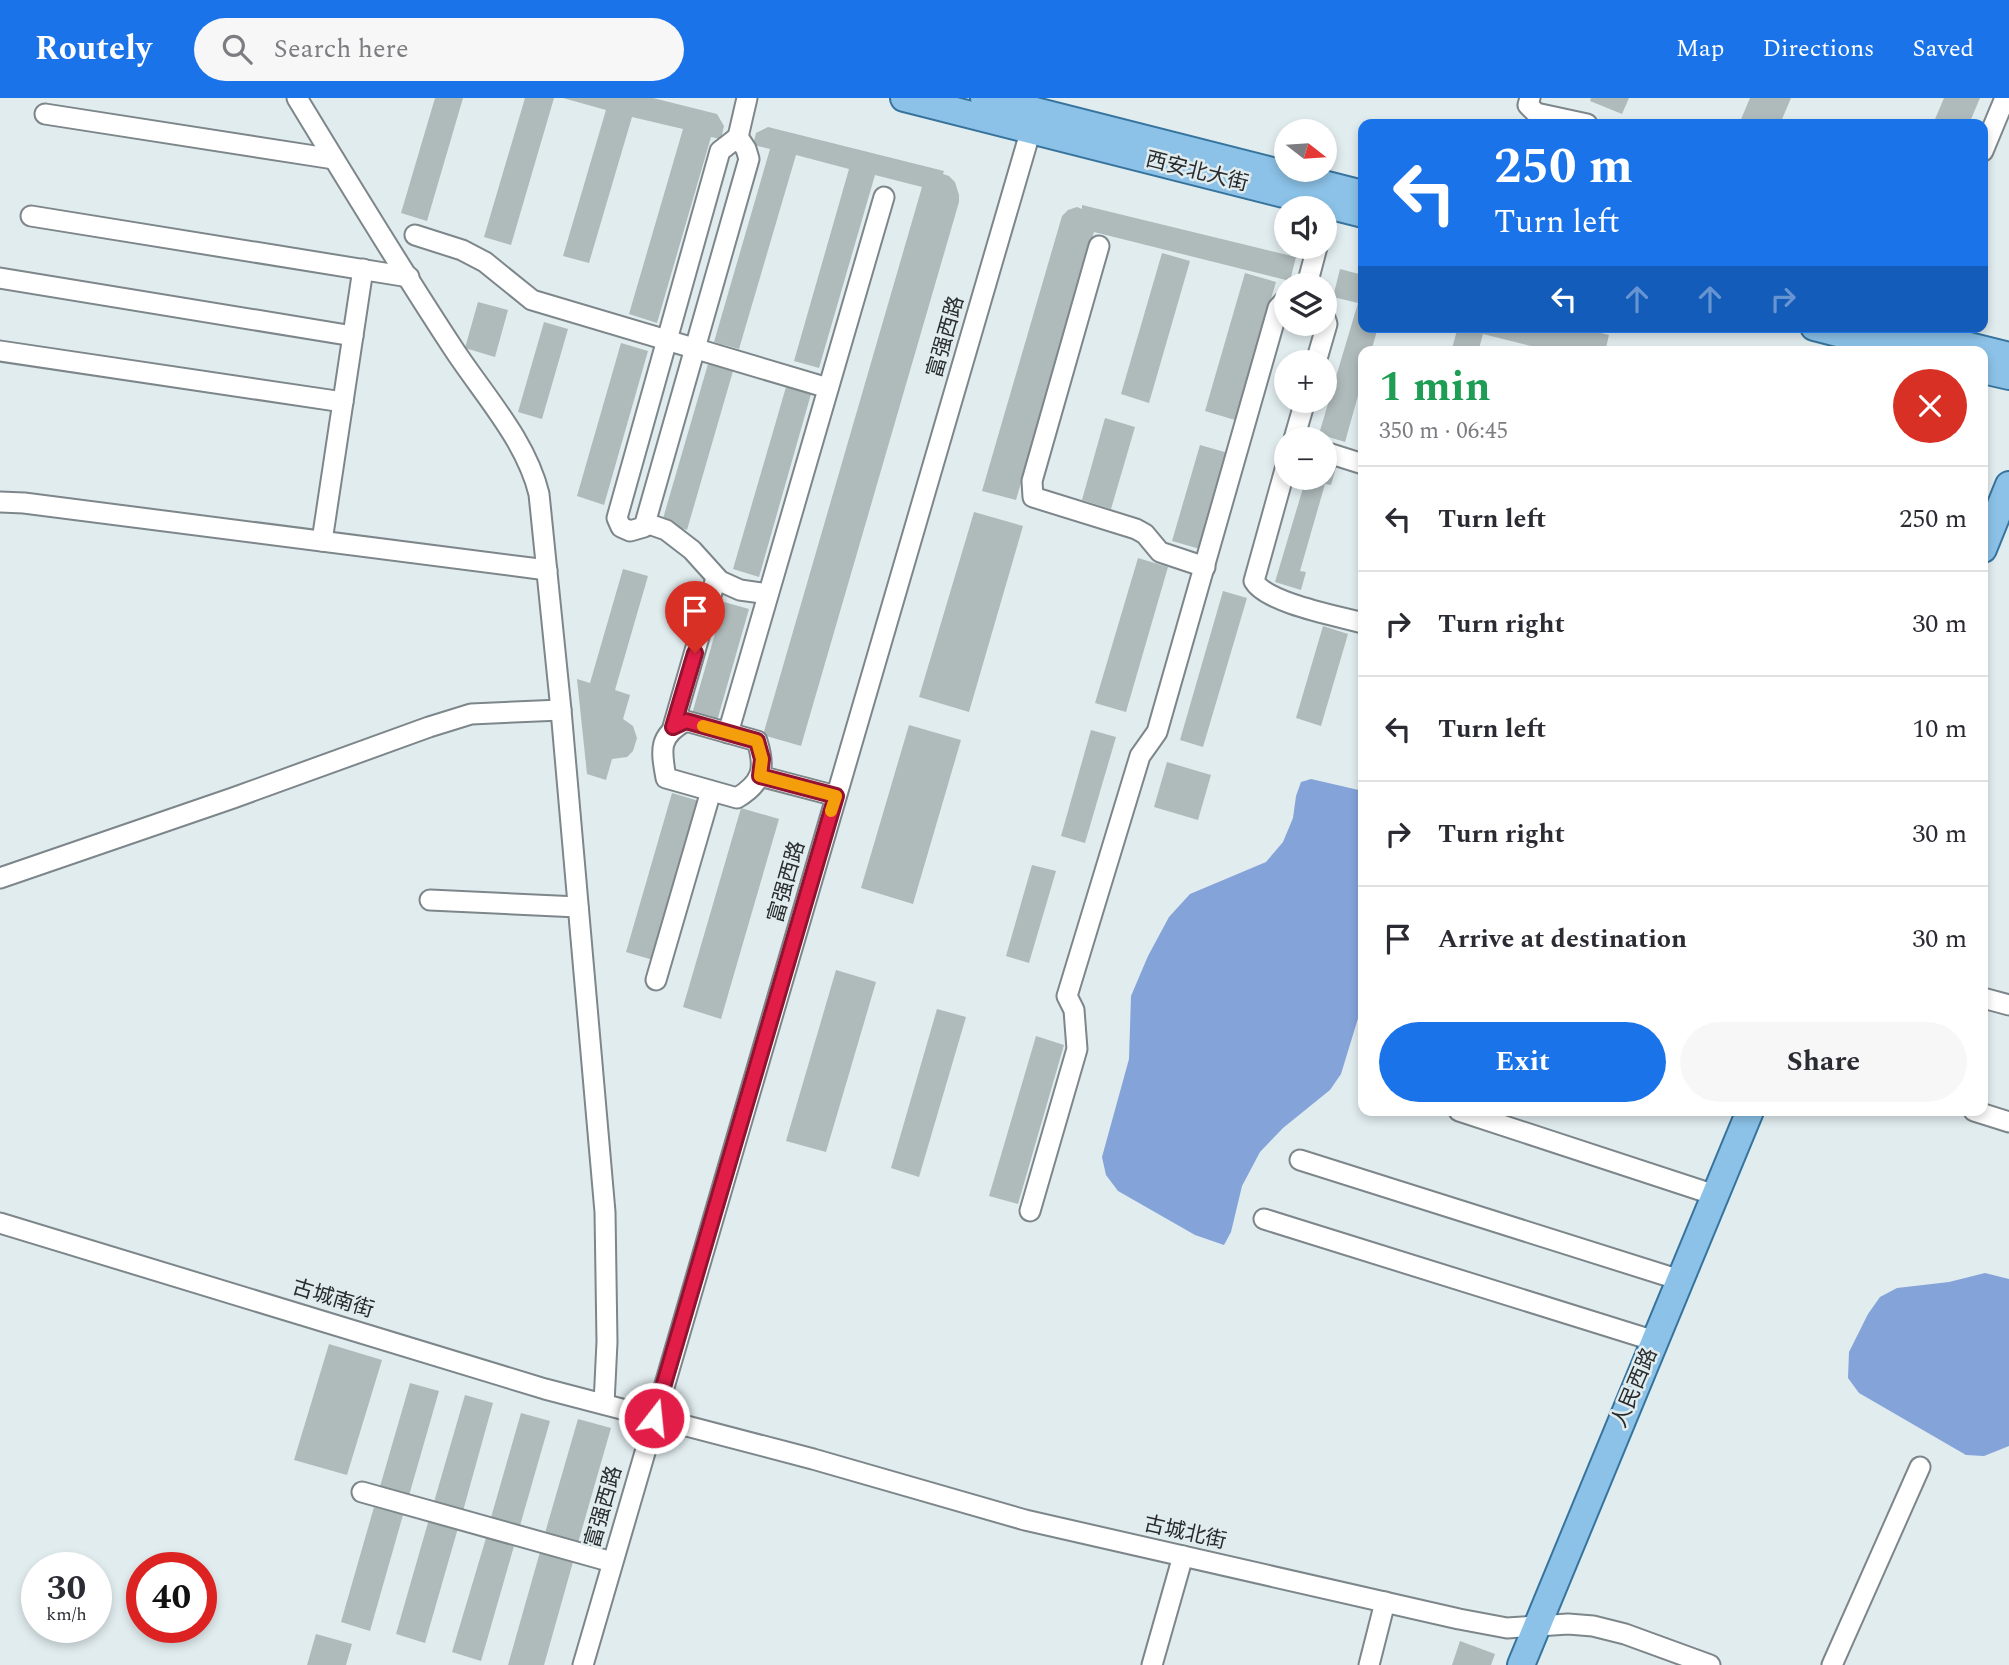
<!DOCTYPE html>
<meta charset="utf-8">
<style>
body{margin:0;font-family:Spectral,"Noto Sans SC",serif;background:#f7f7f7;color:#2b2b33;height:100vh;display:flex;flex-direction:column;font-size:26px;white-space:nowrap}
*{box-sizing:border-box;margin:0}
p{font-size:23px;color:#7c7c81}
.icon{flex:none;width:38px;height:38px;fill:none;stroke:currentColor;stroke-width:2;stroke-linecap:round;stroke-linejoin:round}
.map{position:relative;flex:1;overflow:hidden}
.details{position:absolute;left:1358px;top:248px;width:630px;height:770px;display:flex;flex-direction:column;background:#fff;border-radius:14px;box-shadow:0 4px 10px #0003}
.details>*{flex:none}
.banner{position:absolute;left:1358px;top:21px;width:630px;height:214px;border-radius:14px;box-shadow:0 4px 10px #0003;background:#1a73e8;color:#fff;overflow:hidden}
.needle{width:46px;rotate:107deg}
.controls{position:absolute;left:1274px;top:21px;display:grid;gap:14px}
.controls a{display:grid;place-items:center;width:63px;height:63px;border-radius:50%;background:#fff;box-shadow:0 4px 10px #0003;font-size:35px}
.speed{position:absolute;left:21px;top:1454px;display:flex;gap:14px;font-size:35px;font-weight:700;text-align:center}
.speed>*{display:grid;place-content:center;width:91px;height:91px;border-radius:50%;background:#fff;box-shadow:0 4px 10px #0003;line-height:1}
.speed small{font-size:18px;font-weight:400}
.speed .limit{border:10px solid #d22;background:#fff;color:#111}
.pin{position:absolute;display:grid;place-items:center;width:60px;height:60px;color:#fff;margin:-72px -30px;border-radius:50% 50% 50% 0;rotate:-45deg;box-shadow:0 0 7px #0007}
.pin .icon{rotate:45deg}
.me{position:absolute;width:77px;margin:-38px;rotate:16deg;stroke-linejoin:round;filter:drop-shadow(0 0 5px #0008)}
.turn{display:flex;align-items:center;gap:24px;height:147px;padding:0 21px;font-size:32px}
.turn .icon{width:91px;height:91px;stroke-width:2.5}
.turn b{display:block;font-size:49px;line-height:60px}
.lanes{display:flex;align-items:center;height:66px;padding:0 21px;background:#0003;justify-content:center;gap:35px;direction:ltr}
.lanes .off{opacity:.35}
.round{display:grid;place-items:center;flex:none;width:74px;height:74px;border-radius:37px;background:#f7f7f7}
.summary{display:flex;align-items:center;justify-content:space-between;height:119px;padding:0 21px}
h1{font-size:42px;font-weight:700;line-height:52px;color:#1e9e55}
.cta{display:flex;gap:14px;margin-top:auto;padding:14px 21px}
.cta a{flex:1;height:80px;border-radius:42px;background:#1a73e8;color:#fff;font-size:28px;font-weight:700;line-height:80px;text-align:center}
.cta a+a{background:#f7f7f7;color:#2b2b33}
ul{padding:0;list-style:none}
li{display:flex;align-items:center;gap:21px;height:105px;padding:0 21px;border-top:2px solid #e1e1e2}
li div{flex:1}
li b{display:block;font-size:26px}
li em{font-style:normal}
header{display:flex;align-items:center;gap:42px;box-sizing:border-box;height:98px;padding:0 35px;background:#1a73e8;color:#fff}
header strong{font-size:33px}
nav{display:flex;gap:38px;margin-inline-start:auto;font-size:24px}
.search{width:490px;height:63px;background:#f7f7f7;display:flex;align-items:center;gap:18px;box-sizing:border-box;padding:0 24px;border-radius:38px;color:#7c7c81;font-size:26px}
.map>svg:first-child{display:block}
.water{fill:#84a3d9}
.building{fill:#afbabb}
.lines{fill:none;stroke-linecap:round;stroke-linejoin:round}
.minor-casing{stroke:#7d868a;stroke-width:23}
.major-casing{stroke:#37749d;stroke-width:30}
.minor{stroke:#fff;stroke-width:19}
.major{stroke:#8cc2e8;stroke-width:26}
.route-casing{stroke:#92132f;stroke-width:18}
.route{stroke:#e11d48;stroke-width:12}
.slow{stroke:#f59e0b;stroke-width:12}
.labels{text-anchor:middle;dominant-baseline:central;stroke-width:5;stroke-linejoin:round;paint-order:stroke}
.street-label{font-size:21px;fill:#292c2e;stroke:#e1ecef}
</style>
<header>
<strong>Routely</strong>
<div class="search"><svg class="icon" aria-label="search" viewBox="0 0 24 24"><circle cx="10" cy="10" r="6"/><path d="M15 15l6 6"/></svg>Search here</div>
<nav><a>Map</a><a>Directions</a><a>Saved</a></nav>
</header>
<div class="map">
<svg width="2009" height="1567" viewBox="0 0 2009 1567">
<rect width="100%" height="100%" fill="#e1ecef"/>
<!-- water -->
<g class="water">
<path d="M1311 681 1363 693V904L1341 976 1330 992 1283 1030 1260 1054 1242 1088 1231 1134 1224 1147 1195 1137 1118 1093 1106 1077 1102 1059 1129 961 1131 898 1148 858 1169 819 1190 796 1266 764 1283 744 1293 720 1296 698 1301 684Z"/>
<path d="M1985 1175 2009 1181V1348L1984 1358 1966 1357 1859 1295 1848 1280 1849 1254 1868 1216 1880 1199 1897 1190 1949 1184Z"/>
</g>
<!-- building -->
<g class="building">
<path d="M435 0H463L427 123 401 115Z"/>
<path d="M525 0H554L511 147 484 139Z"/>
<path d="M563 0H653L717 16 724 28 721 41 711 39 657 225 629 216 683 31 632 19 589 165 563 158 606 12Z"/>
<path d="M1591 0H1629L1622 16 1590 3Z"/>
<path d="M1750 0H1791L1780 26H1739Z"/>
<path d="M1944 0H1980L1969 26H1933Z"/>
<path d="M768 29 944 73 943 76 949 78 955 84 959 97V104L801 648 763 637 922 89 875 77 819 270 794 263 849 71 796 57 739 251 714 244 770 51 753 47 756 35Z"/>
<path d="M1082 107 1296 159 1290 183 1094 134 1016 402 982 393 1062 118 1068 112 1077 109 1082 111Z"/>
<path d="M1162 155 1190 163 1149 305 1121 296Z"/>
<path d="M1340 171 1363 177V229H1378L1371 254H1363V280L1345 344 1319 336 1358 205 1333 199Z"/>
<path d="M1245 175 1276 184 1235 322 1205 313Z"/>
<path d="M478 204 508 212 495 259 465 250Z"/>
<path d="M544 224 568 231 542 321 518 314Z"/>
<path d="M1458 229H1577L1609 237 1605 254H1555L1483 236 1478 254H1451Z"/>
<path d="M621 245 648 253 604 407 577 398Z"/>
<path d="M708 266 733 273 687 432 662 424Z"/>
<path d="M786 289 811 296 759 479 733 471Z"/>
<path d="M1105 320 1135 329 1111 411 1082 402Z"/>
<path d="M1200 347 1228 355 1200 451 1172 443Z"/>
<path d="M1325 367 1336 370 1331 387 1325 386 1300 473 1306 474 1301 492 1275 484 1306 380H1325Z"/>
<path d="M974 414 1023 428 969 614 919 599Z"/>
<path d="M1138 460 1168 469 1126 614 1095 605Z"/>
<path d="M623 471 648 478 615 592 630 597 623 621 633 628 637 640 633 653 627 659 612 661 606 682 587 676 577 581 590 585Z"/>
<path d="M1223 493 1247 500 1203 649 1180 642Z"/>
<path d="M724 504 749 511 717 623 692 616Z"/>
<path d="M1323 528 1348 536 1321 628 1296 620Z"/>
<path d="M909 627 961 642 913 806 861 790Z"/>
<path d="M1091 632 1116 639 1085 745 1061 738Z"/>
<path d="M1167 664 1211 677 1198 722 1154 709Z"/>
<path d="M672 695 699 703 653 862 626 854Z"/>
<path d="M741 710 779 721 721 921 683 909Z"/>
<path d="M1032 767 1056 773 1029 865 1006 858Z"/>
<path d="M836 872 876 884 826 1054 786 1043Z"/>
<path d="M937 911 966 919 919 1079 891 1070Z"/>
<path d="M1036 938 1064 947 1018 1106 989 1098Z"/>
<path d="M329 1246 382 1262 347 1377 294 1362Z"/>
<path d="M410 1285 439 1293 408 1401 379 1392Z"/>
<path d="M465 1297 493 1305 463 1413 434 1404Z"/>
<path d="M521 1315 550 1323 519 1431 490 1423Z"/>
<path d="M578 1321 611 1330 578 1445 545 1435Z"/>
<path d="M374 1409 403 1417 370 1533 341 1524Z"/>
<path d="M429 1421 458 1430 425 1545 396 1536Z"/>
<path d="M486 1440 514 1448 481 1563 452 1554Z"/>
<path d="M540 1454 573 1464 544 1567H508Z"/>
<path d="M316 1536 352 1546 346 1567H307Z"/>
<path d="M1460 1543 1495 1556 1491 1567H1452Z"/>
</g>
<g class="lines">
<defs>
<g id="minor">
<path d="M297 0C348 84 399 168 453 250 483 296 526 342 539 396L561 612 605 1114 607 1244 604 1306"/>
<path d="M1530 0 1528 7 1536 15 1587 26"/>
<path d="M45 16 334 61"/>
<path d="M738 39 746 51 749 61 644 429 630 433 621 429 617 420 720 53Z"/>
<path d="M738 39 747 0"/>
<path d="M1983 53 2005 0"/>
<path d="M31 118 409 179"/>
<path d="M415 137 462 152 485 164 532 202 828 290"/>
<path d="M1099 148 1032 383 1033 399 1136 431 1145 436 1160 454 1205 469"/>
<path d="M0 180 353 238"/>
<path d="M1307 187 1317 149"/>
<path d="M0 253 343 304"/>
<path d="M1316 264 1327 226 1325 220"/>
<path d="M1294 341 1305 303"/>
<path d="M1325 354 1363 366"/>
<path d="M1286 368 1254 483C1266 505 1338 518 1363 525"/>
<path d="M0 404 24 405 547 472"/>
<path d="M646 425 666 432 692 452 720 483 740 492 768 496"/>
<path d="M322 443 363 171"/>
<path d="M686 623 757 643C766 671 762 685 737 700L666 680C661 652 658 638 686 623Z"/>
<path d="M673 629 716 480"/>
<path d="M728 635 884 99"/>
<path d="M760 678 836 698"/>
<path d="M0 780 233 700 429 629 471 616 561 612"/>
<path d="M430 802 578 809"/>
<path d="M656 882 711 693"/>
<path d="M1983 900 2009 907"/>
<path d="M1459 1013 1715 1097"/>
<path d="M1974 1013 2009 1024"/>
<path d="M1300 1062 1680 1182"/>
<path d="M1030 1113 1077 951 1074 912 1067 898 1140 658 1157 634 1278 210 1286 201"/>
<path d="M1264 1121 1655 1243"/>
<path d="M0 1125 545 1291 813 1361 1025 1422 1459 1521 1507 1530 1568 1526 1593 1528 1625 1536 1710 1567"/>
<path d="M362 1394 612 1464"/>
<path d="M583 1567 1034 21"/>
<path d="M1152 1567 1183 1458"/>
<path d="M1369 1567 1385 1504"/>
<path d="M1832 1567 1920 1369"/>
</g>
<g id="major">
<path d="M904 0 1363 116"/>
<path d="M984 0 1363 96"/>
<path d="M1814 229 1911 254"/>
<path d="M1893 229 2009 258"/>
<path d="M1983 272 2009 278"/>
<path d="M1983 451 2009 387"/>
<path d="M1521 1567 1750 1013"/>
</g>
</defs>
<!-- minor casing -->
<use href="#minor" class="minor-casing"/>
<!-- major casing -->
<use href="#major" class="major-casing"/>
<!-- minor -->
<use href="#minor" class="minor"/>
<!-- major -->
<use href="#major" class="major"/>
</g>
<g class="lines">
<defs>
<path id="route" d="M654 1320 836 698 760 678 762 661 757 643 686 623 673 629 695 555"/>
</defs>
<!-- route casing -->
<use href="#route" class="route-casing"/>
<!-- route -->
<use href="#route" class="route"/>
<!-- slow -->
<path class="slow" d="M703 628 757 643 762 661 760 678 836 698 831 713"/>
</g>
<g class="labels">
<!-- street labels -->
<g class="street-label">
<text transform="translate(1197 74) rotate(14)">西安北大街</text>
<text transform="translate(946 239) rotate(-74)">富强西路</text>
<text transform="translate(787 784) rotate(-74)">富强西路</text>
<text transform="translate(333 1201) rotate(17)">古城南街</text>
<text transform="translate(1635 1290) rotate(-67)">人民西路</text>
<text transform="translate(604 1409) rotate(-74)">富强西路</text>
<text transform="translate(1185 1435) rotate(13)">古城北街</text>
</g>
</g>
</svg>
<div class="controls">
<a><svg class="needle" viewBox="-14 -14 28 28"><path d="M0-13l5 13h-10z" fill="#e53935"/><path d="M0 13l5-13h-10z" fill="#7c7c81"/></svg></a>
<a><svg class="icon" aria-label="sound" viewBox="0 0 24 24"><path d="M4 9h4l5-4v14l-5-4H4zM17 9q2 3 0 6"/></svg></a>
<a><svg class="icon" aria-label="layers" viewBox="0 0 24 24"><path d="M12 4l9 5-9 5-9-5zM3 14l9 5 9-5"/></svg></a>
<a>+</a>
<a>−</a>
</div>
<div class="speed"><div>30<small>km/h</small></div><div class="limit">40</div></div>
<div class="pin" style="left:695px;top:555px;background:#d93025"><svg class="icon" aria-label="arrive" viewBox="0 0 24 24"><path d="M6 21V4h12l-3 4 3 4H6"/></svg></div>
<svg class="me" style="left:654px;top:1320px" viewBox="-20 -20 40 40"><circle r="17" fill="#e11d48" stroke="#fff" stroke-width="3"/><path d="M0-11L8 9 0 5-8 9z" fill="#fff"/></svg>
<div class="banner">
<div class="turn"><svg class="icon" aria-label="left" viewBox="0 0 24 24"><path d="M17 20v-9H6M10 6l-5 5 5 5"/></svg><div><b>250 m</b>Turn left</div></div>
<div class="lanes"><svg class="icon" aria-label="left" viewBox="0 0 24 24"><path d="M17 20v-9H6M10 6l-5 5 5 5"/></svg><svg class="icon off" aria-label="ahead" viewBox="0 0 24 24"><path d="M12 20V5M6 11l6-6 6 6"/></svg><svg class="icon off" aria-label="ahead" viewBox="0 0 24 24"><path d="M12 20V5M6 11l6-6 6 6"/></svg><svg class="icon off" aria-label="right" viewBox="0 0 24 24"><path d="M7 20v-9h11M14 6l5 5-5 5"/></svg></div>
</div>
<section class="details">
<div class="summary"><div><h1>1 min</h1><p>350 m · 06:45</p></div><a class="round" style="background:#d93025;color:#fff"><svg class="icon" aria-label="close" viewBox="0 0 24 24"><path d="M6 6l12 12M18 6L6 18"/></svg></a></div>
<ul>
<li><svg class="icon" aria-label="left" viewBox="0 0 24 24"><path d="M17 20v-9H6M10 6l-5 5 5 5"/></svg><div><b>Turn left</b></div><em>250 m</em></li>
<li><svg class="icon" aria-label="right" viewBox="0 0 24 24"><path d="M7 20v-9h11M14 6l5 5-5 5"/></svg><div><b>Turn right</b></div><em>30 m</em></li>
<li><svg class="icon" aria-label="left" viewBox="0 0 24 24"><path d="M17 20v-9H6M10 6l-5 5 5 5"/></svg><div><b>Turn left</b></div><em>10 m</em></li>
<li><svg class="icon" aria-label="right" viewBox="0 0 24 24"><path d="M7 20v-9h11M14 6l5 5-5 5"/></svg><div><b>Turn right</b></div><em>30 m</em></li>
<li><svg class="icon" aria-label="arrive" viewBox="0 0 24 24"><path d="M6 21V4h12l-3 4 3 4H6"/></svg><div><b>Arrive at destination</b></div><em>30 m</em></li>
</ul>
<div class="cta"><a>Exit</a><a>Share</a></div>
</section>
</div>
